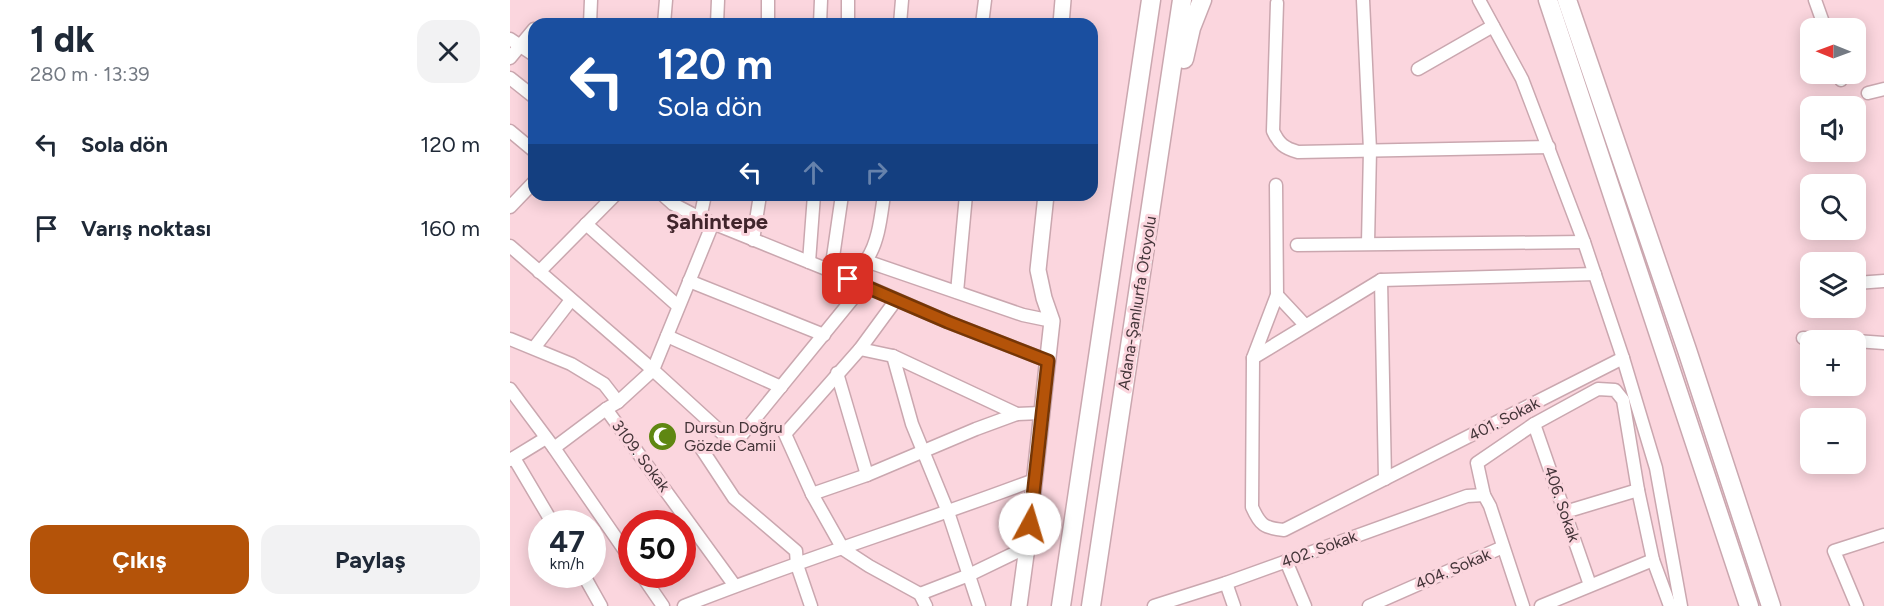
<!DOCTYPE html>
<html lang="tr">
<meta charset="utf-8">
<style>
body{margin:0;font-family:Figtree,sans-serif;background:#f2f2f3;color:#1f2937;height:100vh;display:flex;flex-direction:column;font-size:22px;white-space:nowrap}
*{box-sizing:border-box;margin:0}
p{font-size:20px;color:#747a83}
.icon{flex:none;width:33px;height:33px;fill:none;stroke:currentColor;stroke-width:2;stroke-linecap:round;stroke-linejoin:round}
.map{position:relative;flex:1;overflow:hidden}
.panel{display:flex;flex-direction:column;background:#fff;width:510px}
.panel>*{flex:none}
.guide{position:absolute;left:18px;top:18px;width:570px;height:183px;border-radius:18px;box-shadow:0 3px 15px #0003;background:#1a4fa0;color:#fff;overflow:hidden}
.needle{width:39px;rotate:271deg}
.fabs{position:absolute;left:1290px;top:18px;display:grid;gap:12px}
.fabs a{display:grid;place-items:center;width:66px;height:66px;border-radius:12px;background:#fff;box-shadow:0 3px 15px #0003;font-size:30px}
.speed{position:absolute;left:18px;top:510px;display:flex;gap:12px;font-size:30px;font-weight:700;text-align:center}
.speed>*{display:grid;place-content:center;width:78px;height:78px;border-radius:50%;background:#fff;box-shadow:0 3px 15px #0003;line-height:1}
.speed small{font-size:15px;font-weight:400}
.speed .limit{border:9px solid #d22;background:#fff;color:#111}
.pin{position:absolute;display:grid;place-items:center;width:51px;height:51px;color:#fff;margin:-26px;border-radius:12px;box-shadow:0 3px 9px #0006}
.me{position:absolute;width:66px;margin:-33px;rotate:6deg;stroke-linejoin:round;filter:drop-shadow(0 0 4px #0008)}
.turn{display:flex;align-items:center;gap:21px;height:126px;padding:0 30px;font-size:27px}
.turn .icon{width:78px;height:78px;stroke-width:2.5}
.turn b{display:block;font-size:42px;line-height:51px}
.lanes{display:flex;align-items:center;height:57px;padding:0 30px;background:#0003;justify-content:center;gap:30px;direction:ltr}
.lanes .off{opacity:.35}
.round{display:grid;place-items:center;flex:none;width:63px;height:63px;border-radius:18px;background:#f2f2f3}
.summary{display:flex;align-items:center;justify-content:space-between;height:102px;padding:0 30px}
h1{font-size:36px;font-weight:700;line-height:45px}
.action{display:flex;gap:12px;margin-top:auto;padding:12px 30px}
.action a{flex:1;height:69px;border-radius:18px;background:#b45309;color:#fff;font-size:24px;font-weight:700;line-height:69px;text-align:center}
.action a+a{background:#f2f2f3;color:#1f2937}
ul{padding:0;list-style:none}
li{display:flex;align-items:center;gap:18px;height:84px;padding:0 30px}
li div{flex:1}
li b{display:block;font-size:22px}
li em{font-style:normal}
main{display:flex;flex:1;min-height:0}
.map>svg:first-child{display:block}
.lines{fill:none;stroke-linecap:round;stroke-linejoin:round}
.minor-casing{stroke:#caa7af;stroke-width:15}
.major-casing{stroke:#caa7af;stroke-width:18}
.highway-casing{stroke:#caa7af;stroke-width:21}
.minor{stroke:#fff;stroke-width:12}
.major{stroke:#fff;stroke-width:15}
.highway{stroke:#fff;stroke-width:18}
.route-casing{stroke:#753606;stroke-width:15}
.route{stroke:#b45309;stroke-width:10}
.labels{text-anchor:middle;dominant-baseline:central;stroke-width:6;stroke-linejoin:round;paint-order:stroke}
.street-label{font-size:16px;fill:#433438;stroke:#fbd6de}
.poi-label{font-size:16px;fill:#433438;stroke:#fbd6de;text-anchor:start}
.district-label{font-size:22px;font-weight:bold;fill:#40242b;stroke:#fbd6de}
</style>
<main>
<section class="panel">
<div class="summary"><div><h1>1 dk</h1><p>280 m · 13:39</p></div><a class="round"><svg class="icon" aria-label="close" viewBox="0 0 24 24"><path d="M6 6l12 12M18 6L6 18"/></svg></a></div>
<ul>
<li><svg class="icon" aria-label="left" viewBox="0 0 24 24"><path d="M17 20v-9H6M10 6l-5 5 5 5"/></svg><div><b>Sola dön</b></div><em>120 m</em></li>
<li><svg class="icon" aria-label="arrive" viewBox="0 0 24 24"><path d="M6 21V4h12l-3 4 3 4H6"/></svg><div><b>Varış noktası</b></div><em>160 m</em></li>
</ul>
<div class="action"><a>Çıkış</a><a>Paylaş</a></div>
</section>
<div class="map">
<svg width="1374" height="606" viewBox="0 0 1374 606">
<rect width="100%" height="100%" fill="#fbd6de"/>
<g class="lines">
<defs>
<g id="minor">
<path d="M853 0 860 150 858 243"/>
<path d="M969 0 1012 79 1074 242 1113 358 1146 468 1171 606"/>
<path d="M1305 0 1315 28"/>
<path d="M767 3 763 131C769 144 774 148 788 152L1039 147"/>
<path d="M80 24 81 0"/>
<path d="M154 24 156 0"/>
<path d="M207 24 208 0"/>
<path d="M258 24V0"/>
<path d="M310 24 311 0"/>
<path d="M338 24V0"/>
<path d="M390 24 392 0"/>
<path d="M472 24 475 0"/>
<path d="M0 39 24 55"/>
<path d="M0 58 24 29"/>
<path d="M908 69 983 26"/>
<path d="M1329 74 1331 80"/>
<path d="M0 78 24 97"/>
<path d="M1358 93 1374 89"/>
<path d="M0 131 24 151"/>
<path d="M766 185 767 295 743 358 742 507C750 525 754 528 774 530L1113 358"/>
<path d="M153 195 163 204 190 218 321 271 438 322 538 361"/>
<path d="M0 207 24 182"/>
<path d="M190 218 195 195"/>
<path d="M76 224 168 306"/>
<path d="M243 240 250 195"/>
<path d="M787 245 1074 242"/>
<path d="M0 246 143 370 212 433 225 440 230 437 353 286"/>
<path d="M356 261 513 315 542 321"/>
<path d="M299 262 304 195"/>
<path d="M321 271 332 195"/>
<path d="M29 272 105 195"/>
<path d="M338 279C344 273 352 266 357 259 369 241 371 215 374 195"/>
<path d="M871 280 875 479"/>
<path d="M179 281 314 335"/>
<path d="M1346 283 1374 281"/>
<path d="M447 292 456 195"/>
<path d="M767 295 795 325"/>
<path d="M386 300 350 349 275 434 302 494 333 549 359 566 410 594 416 606"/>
<path d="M157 336 271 387"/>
<path d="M1293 338 1340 340"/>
<path d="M0 339 61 364 94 384 108 402"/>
<path d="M1346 341 1374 343"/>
<path d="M24 348 61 300"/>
<path d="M350 349 383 356 507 414 531 413"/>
<path d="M383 356 402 424 438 512 469 606"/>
<path d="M743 358 871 280 1085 274"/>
<path d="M327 373 357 475"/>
<path d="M0 389 44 448 122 561"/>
<path d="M96 409 108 402 143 370 203 223"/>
<path d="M1024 424 1080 585"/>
<path d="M44 448 96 409 225 586"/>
<path d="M191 448 224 498 286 551 287 565 301 606"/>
<path d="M4 458 43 524"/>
<path d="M0 460 36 438"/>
<path d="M302 494 357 475 466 429 507 414"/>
<path d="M1055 512 1128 490"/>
<path d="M776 561 795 606"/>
<path d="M73 574 91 606"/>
<path d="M131 574 153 606"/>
<path d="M716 583 724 606"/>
<path d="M410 594 459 575 517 547"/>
<path d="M174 606C289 560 408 524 524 480"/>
<path d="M644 606 716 583 957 496 974 495"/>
<path d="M859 606 993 547"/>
<path d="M1013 606 980 506 974 495 967 463 1024 424 1088 389 1105 390 1113 400 1128 490 1143 560 1160 606"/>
<path d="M1031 606 1143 560"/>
<path d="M1347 606 1324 551 1374 535"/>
</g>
<g id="major">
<path d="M551 24 553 0"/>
<path d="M509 606 517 547 542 321 534 298 528 270 536 195"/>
</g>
<g id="highway">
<path d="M1038 0 1239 606"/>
<path d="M1057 0 1177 350 1261 606"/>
<path d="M674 59 681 28 692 0"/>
<path d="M551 606 641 0"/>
<path d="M581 606 672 0"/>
</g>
</defs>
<!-- minor casing -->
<use href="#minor" class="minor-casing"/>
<!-- major casing -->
<use href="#major" class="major-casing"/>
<!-- highway casing -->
<use href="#highway" class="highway-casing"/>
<!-- minor -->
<use href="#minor" class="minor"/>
<!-- major -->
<use href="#major" class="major"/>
<!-- highway -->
<use href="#highway" class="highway"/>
</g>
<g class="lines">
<defs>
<path id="route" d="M338 279 438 322 538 361 520 524"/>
</defs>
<!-- route casing -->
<use href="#route" class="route-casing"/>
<!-- route -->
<use href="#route" class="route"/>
</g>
<!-- icons -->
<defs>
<symbol id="mosque-disc" viewBox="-11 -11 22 22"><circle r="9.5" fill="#5f8712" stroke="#fbd6de"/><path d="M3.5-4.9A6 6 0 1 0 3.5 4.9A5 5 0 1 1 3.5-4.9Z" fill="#fff"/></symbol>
</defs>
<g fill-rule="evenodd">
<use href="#mosque-disc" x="136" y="420" width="33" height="33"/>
</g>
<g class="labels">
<!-- street labels -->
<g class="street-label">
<text transform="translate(627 303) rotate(-81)">Adana-Şanlıurfa Otoyolu</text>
<text transform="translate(994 419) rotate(-27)">401. Sokak</text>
<text transform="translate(131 456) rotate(53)">3109. Sokak</text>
<text transform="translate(1052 504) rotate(71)">406. Sokak</text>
<text transform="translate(809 549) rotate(-20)">402. Sokak</text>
<text transform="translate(943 569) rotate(-23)">404. Sokak</text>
</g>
<!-- poi labels -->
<g class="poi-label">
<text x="174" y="427">Dursun Doğru<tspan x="174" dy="18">Gözde Camii</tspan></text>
</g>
<!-- district labels -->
<g class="district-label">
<text x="207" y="221">Şahintepe</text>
</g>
</g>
</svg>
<div class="fabs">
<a><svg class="needle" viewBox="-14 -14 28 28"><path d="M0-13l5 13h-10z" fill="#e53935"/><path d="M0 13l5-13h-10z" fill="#747a83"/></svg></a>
<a><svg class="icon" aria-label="sound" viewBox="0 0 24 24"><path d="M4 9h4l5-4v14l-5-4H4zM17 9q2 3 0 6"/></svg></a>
<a><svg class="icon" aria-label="search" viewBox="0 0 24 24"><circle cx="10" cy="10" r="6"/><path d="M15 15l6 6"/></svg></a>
<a><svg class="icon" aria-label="layers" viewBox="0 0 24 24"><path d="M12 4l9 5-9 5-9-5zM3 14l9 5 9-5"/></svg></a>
<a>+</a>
<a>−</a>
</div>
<div class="speed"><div>47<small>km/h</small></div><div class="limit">50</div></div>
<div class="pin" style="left:338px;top:279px;background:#d93025"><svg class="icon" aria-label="arrive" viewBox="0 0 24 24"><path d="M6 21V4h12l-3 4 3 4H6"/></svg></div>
<svg class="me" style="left:520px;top:524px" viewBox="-20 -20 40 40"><circle r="19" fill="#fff"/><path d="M0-13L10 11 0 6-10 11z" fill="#b45309"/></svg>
<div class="guide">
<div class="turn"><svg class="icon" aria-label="left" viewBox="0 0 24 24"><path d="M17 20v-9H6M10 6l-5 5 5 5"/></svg><div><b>120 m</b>Sola dön</div></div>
<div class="lanes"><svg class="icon" aria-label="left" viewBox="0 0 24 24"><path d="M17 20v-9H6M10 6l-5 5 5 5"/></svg><svg class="icon off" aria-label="ahead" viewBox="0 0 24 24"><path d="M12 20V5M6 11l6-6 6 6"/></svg><svg class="icon off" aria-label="right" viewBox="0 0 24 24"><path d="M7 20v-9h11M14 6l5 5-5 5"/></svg></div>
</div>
</div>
</main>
